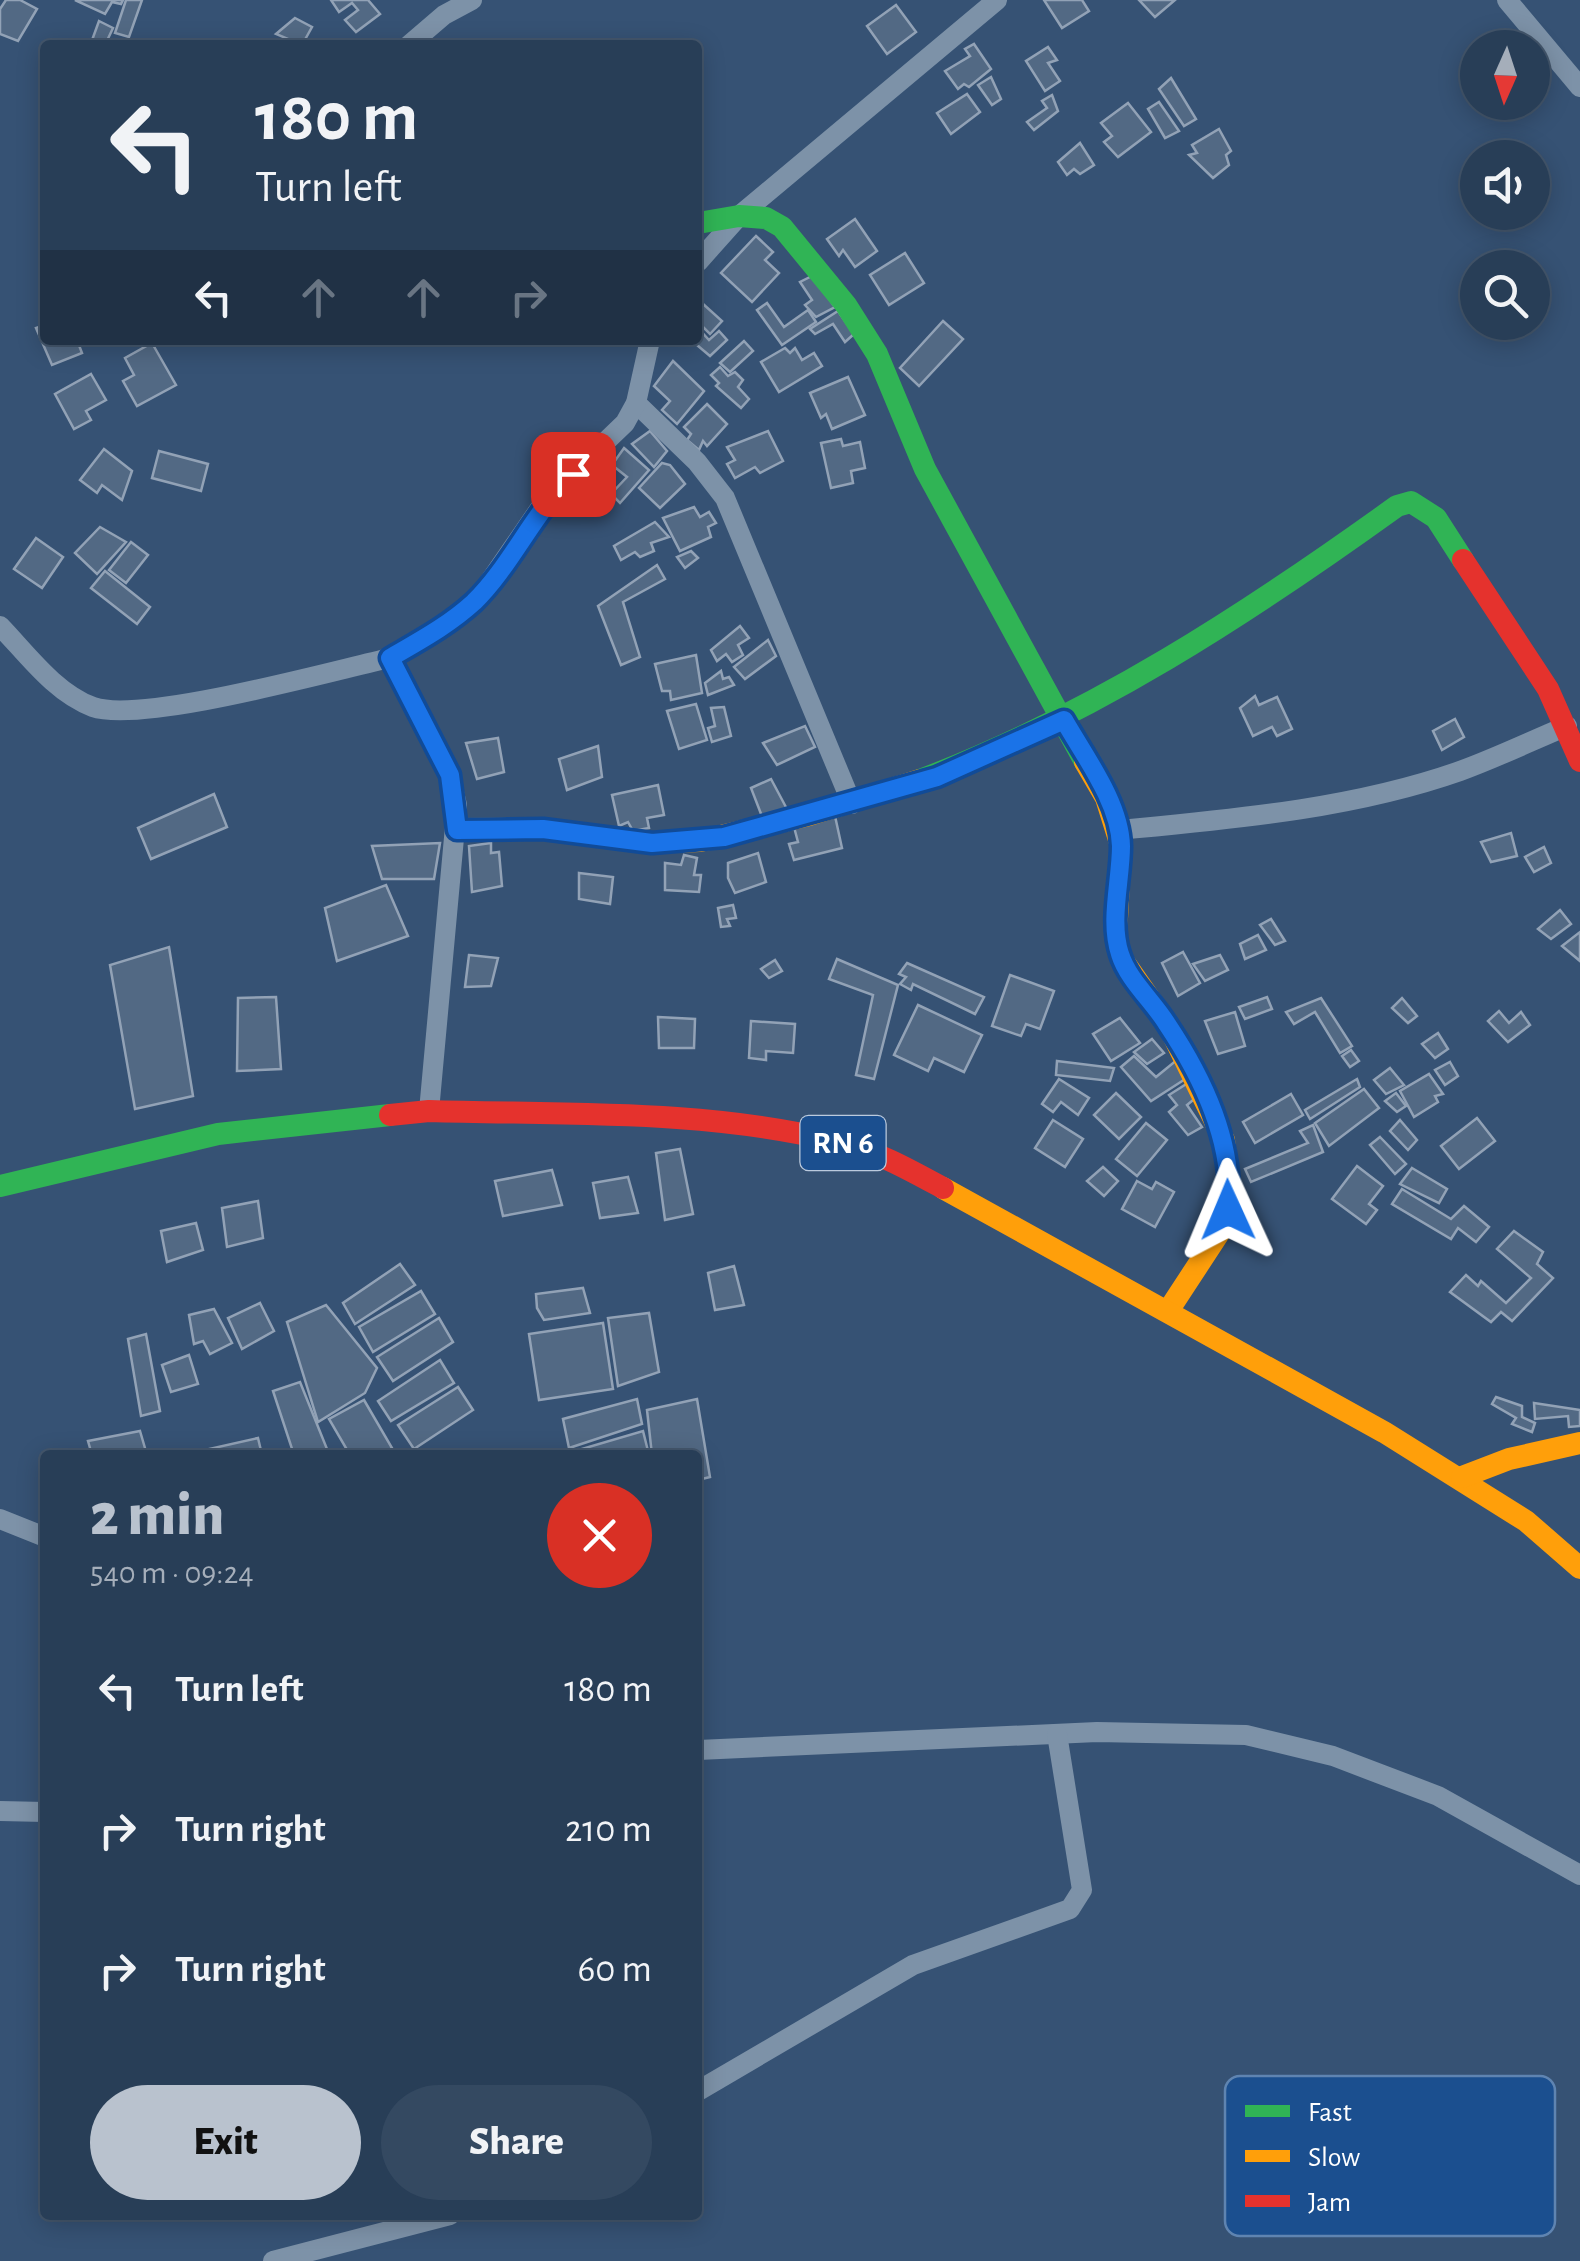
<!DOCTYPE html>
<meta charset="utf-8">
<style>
body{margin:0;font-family:"Alegreya Sans",sans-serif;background:#344961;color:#f1f3f6;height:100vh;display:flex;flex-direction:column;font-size:38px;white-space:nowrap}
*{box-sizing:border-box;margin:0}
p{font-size:32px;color:#a5aeba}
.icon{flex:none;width:55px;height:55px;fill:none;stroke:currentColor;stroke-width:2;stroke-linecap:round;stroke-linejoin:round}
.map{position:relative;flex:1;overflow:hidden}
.sheet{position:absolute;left:40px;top:1450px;width:662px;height:770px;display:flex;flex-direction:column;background:#283e57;border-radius:10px;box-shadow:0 5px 25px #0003,0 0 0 2px #44576d}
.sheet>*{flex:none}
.banner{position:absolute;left:40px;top:40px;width:662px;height:305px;border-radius:10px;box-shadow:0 5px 25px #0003,0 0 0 2px #44576d;background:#283e57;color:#f1f3f6;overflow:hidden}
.needle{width:65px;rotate:183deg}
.fabs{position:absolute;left:1460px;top:30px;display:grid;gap:20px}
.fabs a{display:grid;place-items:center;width:90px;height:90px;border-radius:50%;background:#283e57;box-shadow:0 5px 25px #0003,0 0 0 2px #44576d;font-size:50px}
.pin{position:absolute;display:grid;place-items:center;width:85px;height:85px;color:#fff;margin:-42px;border-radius:20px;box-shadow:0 5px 15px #0006}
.me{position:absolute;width:110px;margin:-55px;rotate:359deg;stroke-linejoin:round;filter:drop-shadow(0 0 8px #0008)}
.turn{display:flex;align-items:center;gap:35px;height:210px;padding:0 50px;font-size:45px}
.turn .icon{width:130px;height:130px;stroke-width:2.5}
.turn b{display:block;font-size:70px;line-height:85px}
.lanes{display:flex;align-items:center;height:95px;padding:0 50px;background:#0003;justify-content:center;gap:50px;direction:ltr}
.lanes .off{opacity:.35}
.round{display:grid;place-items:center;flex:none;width:105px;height:105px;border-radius:52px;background:#344961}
.head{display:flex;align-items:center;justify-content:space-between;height:170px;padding:0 50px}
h1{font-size:60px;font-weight:800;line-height:75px;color:#b9c2ce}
.primary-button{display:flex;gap:20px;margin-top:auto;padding:20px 50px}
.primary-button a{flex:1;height:115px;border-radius:60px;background:#b9c2ce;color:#111;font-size:40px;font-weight:800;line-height:115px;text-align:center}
.primary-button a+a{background:#344961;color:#f1f3f6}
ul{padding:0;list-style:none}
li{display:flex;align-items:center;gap:30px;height:140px;padding:0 50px}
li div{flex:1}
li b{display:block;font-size:38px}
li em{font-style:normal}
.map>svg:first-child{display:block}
.building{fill:#526984;stroke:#92a2b6;stroke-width:2.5}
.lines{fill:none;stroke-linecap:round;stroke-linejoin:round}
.street{stroke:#7d92a8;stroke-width:20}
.fast{stroke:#30b455;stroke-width:22}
.slow{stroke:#ff9f0a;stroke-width:22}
.jam{stroke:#e5322d;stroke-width:22}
.route-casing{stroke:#114b97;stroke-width:25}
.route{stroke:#1a73e8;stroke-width:18}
.labels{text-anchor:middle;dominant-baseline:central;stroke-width:10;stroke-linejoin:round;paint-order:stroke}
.shield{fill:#1b4f8f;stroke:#bbcadd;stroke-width:2.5}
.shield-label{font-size:32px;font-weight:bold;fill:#fff}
.key{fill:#1b4f8f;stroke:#5f84b1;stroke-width:2.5}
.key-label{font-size:28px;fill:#fff}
</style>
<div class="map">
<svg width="1580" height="2261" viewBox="0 0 1580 2261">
<rect width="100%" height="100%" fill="#365274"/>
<!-- building -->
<g class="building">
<path d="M6 0H20L37 9 18 41 0 34V9Z"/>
<path d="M75 0H123L121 4 112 2 105 14Z"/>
<path d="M126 0H142L129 37 115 33Z"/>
<path d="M331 0H368L380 14 356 32 345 20 358 10 352 3 339 12Z"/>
<path d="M1044 0H1082L1089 11 1062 28Z"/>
<path d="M1139 0H1175L1155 17Z"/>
<path d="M896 5 916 32 887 54 867 26Z"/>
<path d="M295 18 312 27 302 45 276 34Z"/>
<path d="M99 21 113 28 105 45 91 43Z"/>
<path d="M974 44 991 69 969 87 964 84 958 89 945 71 970 56 965 49Z"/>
<path d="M1048 47 1057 60 1048 63 1060 81 1045 91 1026 61Z"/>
<path d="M991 77 1001 99 992 105 978 85Z"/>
<path d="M1171 78 1196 119 1184 126 1159 89Z"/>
<path d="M967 94 980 112 951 134 937 113Z"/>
<path d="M1052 95 1058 111 1034 130 1027 122 1047 108 1042 101Z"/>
<path d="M1159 102 1179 131 1165 138 1148 109Z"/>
<path d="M1128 103 1151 132 1118 157 1104 142 1112 136 1101 123Z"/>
<path d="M1219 129 1231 151 1226 155 1229 165 1213 178 1189 155 1197 153 1192 145Z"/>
<path d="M1080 143 1094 165 1080 174 1074 169 1067 175 1058 162Z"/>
<path d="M855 219 877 251 855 267 843 250 839 256 827 239Z"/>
<path d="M756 236 773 252 765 260 779 273 752 302 721 273Z"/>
<path d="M905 253 924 283 889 305 870 275Z"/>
<path d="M812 276 835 307 816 317 805 305 812 300 800 282Z"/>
<path d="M702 303 722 321 710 334 698 322Z"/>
<path d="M767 303 784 327 808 310 816 322 782 345 757 310Z"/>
<path d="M838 311 854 334 845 342 833 324 815 334 810 329Z"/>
<path d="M943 321 963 339 919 386 900 368Z"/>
<path d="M45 325V340H77L82 353 52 365 36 328Z"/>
<path d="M698 328 709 340 719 331 727 340 710 356 691 340H698Z"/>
<path d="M744 341 753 351 730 372 720 363Z"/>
<path d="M152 343 176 385 137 406 123 381 134 375 125 358Z"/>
<path d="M785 348 790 353 795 348 802 360 814 353 822 366 779 392 761 362Z"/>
<path d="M673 361 704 391 677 424 662 410 670 401 654 386Z"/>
<path d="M720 367 728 376 735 372 743 380 738 387 749 399 741 408 716 386 719 383 711 375Z"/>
<path d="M91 374 106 400 86 411 91 420 74 429 55 394Z"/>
<path d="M848 377 865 415 832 429 826 414 821 418 810 393Z"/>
<path d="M707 404 727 424 707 446 703 441 699 450 687 440 691 434 684 427Z"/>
<path d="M650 431 667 451 654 467 632 444Z"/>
<path d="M768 431 783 461 760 473 755 467 735 478 727 464 735 460 727 447Z"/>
<path d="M841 439 843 446 860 442 865 468 851 471 853 483 831 488 821 443Z"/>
<path d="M624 448 649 470 620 503 611 494 627 477 612 465Z"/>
<path d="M104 449 132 471 122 500 102 485 97 493 80 480Z"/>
<path d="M159 451 208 464 201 491 152 478Z"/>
<path d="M662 463 670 465 685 484 660 508 639 488Z"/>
<path d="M694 507 700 517 709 512 716 523 708 527 711 537 680 551 663 518Z"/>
<path d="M655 522 669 537 651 543 654 551 640 557 635 552 621 560 614 546Z"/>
<path d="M100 527 126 542 97 574 75 553Z"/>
<path d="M36 538 63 557 42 588 14 569Z"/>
<path d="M131 542 148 555 126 583 109 570Z"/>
<path d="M691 551 698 558 685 568 677 557Z"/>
<path d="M657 565 665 579 623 602 640 657 621 665 598 606Z"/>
<path d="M105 571 150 607 137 624 91 588Z"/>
<path d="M740 626 749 638 738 645 743 655 732 662 726 654 717 661 711 650Z"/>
<path d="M768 640 776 656 745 679 734 667Z"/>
<path d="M696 655 702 693 671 700 670 691H662L655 664Z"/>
<path d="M721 671 723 679 729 677 734 685 708 695 705 683Z"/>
<path d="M1255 696 1259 705 1277 697 1292 729 1277 736 1272 727 1253 736 1240 708Z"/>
<path d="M696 704 707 740 679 749 667 711Z"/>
<path d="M724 707 731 736 712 742 708 728 715 726 711 708Z"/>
<path d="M1455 719 1464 737 1442 750 1433 731Z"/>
<path d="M805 726 815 747 777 765 763 743Z"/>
<path d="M498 738 504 772 477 779 466 743Z"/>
<path d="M598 746 602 777 567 790 559 759Z"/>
<path d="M771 779 787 809 763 819 751 788Z"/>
<path d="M658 785 664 815 647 818 649 828 633 831 628 822 619 826 612 795Z"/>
<path d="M214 794 227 827 151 859 138 828Z"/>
<path d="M835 816 842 848 794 860 789 844 798 842 794 827Z"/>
<path d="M1511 833 1517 856 1491 862 1481 842Z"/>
<path d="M440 843 434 879H382L372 846Z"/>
<path d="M491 843V853L499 852 502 886 472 892 469 846Z"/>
<path d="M1544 847 1551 863 1534 872 1525 857Z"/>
<path d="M758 853 766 882 735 893 728 878V863Z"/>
<path d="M684 855 697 858 694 875H701L699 892 665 890V863L681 865Z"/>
<path d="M579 873 613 877 610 904 579 899Z"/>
<path d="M386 885 408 936 337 961 325 908Z"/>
<path d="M733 905 736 918 727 919 730 926 721 927 718 908Z"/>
<path d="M1560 910 1571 924 1551 939 1538 929Z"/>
<path d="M1271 919 1285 941 1275 945 1260 925Z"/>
<path d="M1580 932V961L1562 946Z"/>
<path d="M1258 935 1266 950 1245 959 1240 944Z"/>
<path d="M169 947 193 1096 135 1109 110 965Z"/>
<path d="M1183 952 1200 983 1178 996 1162 963Z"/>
<path d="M469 955 498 958 491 986 465 987Z"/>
<path d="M1220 955 1228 970 1205 981 1193 964Z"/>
<path d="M837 959 898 985 874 1079 856 1075 873 995 829 979Z"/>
<path d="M775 960 782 971 769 978 761 969Z"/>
<path d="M907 963 984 997 975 1014 913 984 911 990 900 984 906 977 899 974Z"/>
<path d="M1010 975 1054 991 1040 1029 1026 1024 1021 1036 992 1026Z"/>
<path d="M276 997 281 1069 237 1071 238 998Z"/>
<path d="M1267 997 1272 1009 1245 1019 1239 1007Z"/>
<path d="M1321 998 1352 1046 1340 1053 1315 1012 1294 1024 1286 1012Z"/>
<path d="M1402 998 1417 1016 1408 1023 1392 1008Z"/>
<path d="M918 1005 982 1035 964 1072 934 1058 928 1071 894 1055Z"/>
<path d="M1499 1011 1509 1023 1521 1012 1530 1025 1508 1042 1488 1021Z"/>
<path d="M1235 1012 1245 1046 1218 1054 1205 1021Z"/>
<path d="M658 1017 695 1019 694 1048H659Z"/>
<path d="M1120 1018 1140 1043 1111 1061 1093 1034Z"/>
<path d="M751 1021 795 1024 793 1053 766 1051V1060L749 1058Z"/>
<path d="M1438 1033 1448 1049 1435 1058 1422 1044Z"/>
<path d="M1152 1039 1164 1053 1147 1064 1134 1052Z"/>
<path d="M1351 1050 1359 1061 1350 1067 1342 1056Z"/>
<path d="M1134 1056 1156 1077 1178 1059 1190 1076 1151 1101 1121 1067Z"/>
<path d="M1057 1061 1114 1068 1110 1081 1056 1075Z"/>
<path d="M1450 1062 1458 1076 1445 1085 1435 1070Z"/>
<path d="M1390 1068 1404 1085 1386 1094 1374 1080Z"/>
<path d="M1429 1074 1443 1094 1435 1096 1438 1102 1414 1117 1400 1091Z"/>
<path d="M1059 1079 1089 1098 1078 1115 1061 1102 1053 1112 1042 1104Z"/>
<path d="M1357 1079 1360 1087 1310 1119 1305 1110Z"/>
<path d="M1188 1083 1198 1096 1187 1105 1202 1127 1188 1135 1169 1112 1177 1105 1169 1095Z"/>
<path d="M1364 1089 1379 1108 1329 1146 1315 1123Z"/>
<path d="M1116 1093 1141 1117 1119 1139 1094 1115Z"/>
<path d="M1396 1093 1406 1106 1397 1112 1385 1101Z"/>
<path d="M1291 1094 1303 1115 1255 1143 1243 1122Z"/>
<path d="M1477 1118 1495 1141 1459 1169 1441 1146Z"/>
<path d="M1053 1120 1083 1139 1065 1167 1035 1148Z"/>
<path d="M1400 1120 1417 1140 1408 1150 1390 1131Z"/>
<path d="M1146 1123 1167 1140 1137 1176 1116 1159Z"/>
<path d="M1313 1125 1323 1152 1251 1182 1245 1169 1308 1143 1300 1131Z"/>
<path d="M1380 1137 1406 1164 1395 1174 1370 1145Z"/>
<path d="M680 1149 693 1214 665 1220 656 1153Z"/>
<path d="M1357 1166 1383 1186 1369 1204 1377 1210 1366 1224 1332 1199Z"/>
<path d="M1103 1167 1118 1181 1104 1196 1087 1181Z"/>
<path d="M1412 1168 1447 1189 1439 1203 1400 1184Z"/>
<path d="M552 1170 562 1205 503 1216 495 1181Z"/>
<path d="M628 1177 638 1213 600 1218 593 1183Z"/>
<path d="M1137 1181 1152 1189 1156 1182 1174 1192 1155 1227 1122 1209Z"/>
<path d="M1402 1189 1451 1219 1464 1206 1489 1227 1476 1242 1458 1228 1451 1239 1392 1204Z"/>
<path d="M258 1201 263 1238 227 1247 222 1208Z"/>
<path d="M196 1223 203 1250 167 1262 161 1231Z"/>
<path d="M1514 1231 1543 1252 1537 1264 1553 1278 1512 1321 1501 1312 1491 1322 1450 1292 1466 1275 1478 1286 1481 1281 1506 1303 1531 1278 1497 1249Z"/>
<path d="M400 1264 415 1285 355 1324 343 1303Z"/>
<path d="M734 1266 744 1305 715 1310 708 1273Z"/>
<path d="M583 1288 590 1313 544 1320 537 1308 536 1294Z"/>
<path d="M421 1291 435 1314 373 1352 359 1327Z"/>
<path d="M260 1303 274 1331 242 1349 228 1318Z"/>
<path d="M326 1305 377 1368 365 1393 318 1422 287 1322Z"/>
<path d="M214 1309 232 1343 210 1354 203 1341 194 1344 189 1315Z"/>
<path d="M649 1313 659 1372 618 1386 608 1318Z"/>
<path d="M439 1318 453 1342 393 1381 377 1357Z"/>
<path d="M603 1323 613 1389 539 1400 529 1334Z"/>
<path d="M146 1334 160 1411 141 1416 128 1339Z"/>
<path d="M189 1355 198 1384 171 1392 162 1365Z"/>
<path d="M440 1360 454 1383 391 1421 378 1401Z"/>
<path d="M300 1382 327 1449 313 1455H294L273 1391Z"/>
<path d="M458 1387 473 1410 414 1449 398 1425Z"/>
<path d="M1496 1397 1522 1406V1417L1535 1423 1532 1432 1512 1424 1516 1418 1492 1404Z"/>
<path d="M637 1399 642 1424 569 1448 563 1419Z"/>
<path d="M697 1399 710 1477 698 1480V1455H652L647 1410Z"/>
<path d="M364 1400 392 1448 379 1455H350L329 1419Z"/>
<path d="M1534 1403 1580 1410V1426L1569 1427 1568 1416 1535 1419Z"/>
<path d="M140 1431 147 1455H92L88 1441Z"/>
<path d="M643 1431 649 1455H574L575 1451Z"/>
<path d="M258 1438 262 1455H187V1454Z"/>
</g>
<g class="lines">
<!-- street -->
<g class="street">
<path d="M1507 0 1580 87"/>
<path d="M409 45 444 15 472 0"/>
<path d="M698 262 739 216 997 0"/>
<path d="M636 403 697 462 725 498 852 804"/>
<path d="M0 626C27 654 55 693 93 707 142 724 331 671 390 658L450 775 457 805 429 1111"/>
<path d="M390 658 445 626 477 600 547 498 625 423 636 403 650 340"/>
<path d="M1119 830C1233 819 1352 809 1460 771 1496 758 1531 741 1567 726"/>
<path d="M0 1519 45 1537"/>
<path d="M698 1750 1097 1732 1246 1735 1333 1756 1438 1796 1580 1875"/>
<path d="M0 1811 45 1812"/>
<path d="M698 2091 913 1965 1070 1909 1082 1890 1057 1734"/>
<path d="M273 2261 450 2215"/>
</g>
<!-- fast -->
<g class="fast">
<path d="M698 223 739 216 766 218 782 227 846 305 877 354 925 469 1085 762"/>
<path d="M920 780C1094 714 1247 614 1397 506L1411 502 1436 518 1463 560"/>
<path d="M0 1186 218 1134 390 1115"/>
</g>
<!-- slow -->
<g class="slow">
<path d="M1085 762 1106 798 1121 846 1116 937 1120 956 1168 1025 1224 1140 1230 1189 1221 1230 1168 1311"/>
<path d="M457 829 530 828 647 843 700 841 809 815 920 780"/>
<path d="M943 1188 1384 1432 1526 1521 1580 1568"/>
<path d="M1462 1477 1509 1459 1580 1443"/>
</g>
<!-- jam -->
<g class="jam">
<path d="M1463 560 1548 689 1580 761"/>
<path d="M390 1115 429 1111C566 1115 705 1109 839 1142 876 1151 910 1170 943 1188"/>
</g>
</g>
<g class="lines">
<defs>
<path id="route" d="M573 474C533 513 511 566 474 602 449 625 419 641 390 658L450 775 457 830 543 829 652 843 724 837 937 777 1064 720C1085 757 1120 803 1121 846 1121 880 1109 921 1120 954 1128 980 1153 1001 1167 1024 1203 1078 1235 1144 1228 1210"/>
</defs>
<!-- route casing -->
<use href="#route" class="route-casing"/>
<!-- route -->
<use href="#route" class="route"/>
</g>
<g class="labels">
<!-- shield labels -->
<rect class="shield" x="800.5" y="1116" width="85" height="54" rx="8"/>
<g class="shield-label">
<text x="843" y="1143">RN 6</text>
</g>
</g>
<!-- legend -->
<rect x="1225" y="2076" width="330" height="160" rx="15" class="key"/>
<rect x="1245" y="2105" width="45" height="12" fill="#30b455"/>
<rect x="1245" y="2150" width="45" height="12" fill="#ff9f0a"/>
<rect x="1245" y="2195" width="45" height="12" fill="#e5322d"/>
<g class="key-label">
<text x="1308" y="2121">Fast</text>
<text x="1308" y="2166">Slow</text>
<text x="1308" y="2211">Jam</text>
</g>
</svg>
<div class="fabs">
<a><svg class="needle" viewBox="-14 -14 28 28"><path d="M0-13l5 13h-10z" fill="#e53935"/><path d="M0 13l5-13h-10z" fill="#a5aeba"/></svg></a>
<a><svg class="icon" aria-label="sound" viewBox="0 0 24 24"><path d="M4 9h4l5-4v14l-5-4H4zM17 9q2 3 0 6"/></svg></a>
<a><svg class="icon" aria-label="search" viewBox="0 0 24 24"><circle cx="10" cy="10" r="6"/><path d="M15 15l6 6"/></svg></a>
</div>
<div class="pin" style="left:573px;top:474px;background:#d93025"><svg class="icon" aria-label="arrive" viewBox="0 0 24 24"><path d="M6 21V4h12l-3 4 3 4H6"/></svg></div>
<svg class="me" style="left:1228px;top:1210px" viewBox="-20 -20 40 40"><path d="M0-17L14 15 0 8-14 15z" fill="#1a73e8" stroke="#fff" stroke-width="4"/></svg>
<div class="banner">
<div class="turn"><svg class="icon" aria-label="left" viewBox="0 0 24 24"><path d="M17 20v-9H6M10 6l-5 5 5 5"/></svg><div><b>180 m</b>Turn left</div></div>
<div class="lanes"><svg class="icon" aria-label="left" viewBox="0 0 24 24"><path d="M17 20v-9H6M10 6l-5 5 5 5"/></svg><svg class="icon off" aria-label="ahead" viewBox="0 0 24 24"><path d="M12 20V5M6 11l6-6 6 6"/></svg><svg class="icon off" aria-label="ahead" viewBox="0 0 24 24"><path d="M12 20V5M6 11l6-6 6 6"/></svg><svg class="icon off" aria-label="right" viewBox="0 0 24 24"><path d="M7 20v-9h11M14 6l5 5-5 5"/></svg></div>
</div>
<section class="sheet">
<div class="head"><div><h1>2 min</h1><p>540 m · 09:24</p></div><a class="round" style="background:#d93025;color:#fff"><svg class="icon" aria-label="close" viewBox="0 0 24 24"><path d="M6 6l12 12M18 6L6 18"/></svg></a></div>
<ul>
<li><svg class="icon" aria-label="left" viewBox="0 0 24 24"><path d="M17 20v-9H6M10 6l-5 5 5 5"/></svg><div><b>Turn left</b></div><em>180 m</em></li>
<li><svg class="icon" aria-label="right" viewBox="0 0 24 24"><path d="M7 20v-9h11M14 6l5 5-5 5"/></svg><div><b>Turn right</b></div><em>210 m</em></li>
<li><svg class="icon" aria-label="right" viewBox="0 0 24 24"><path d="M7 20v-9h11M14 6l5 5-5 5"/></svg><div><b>Turn right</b></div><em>60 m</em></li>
</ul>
<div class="primary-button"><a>Exit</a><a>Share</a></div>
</section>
</div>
